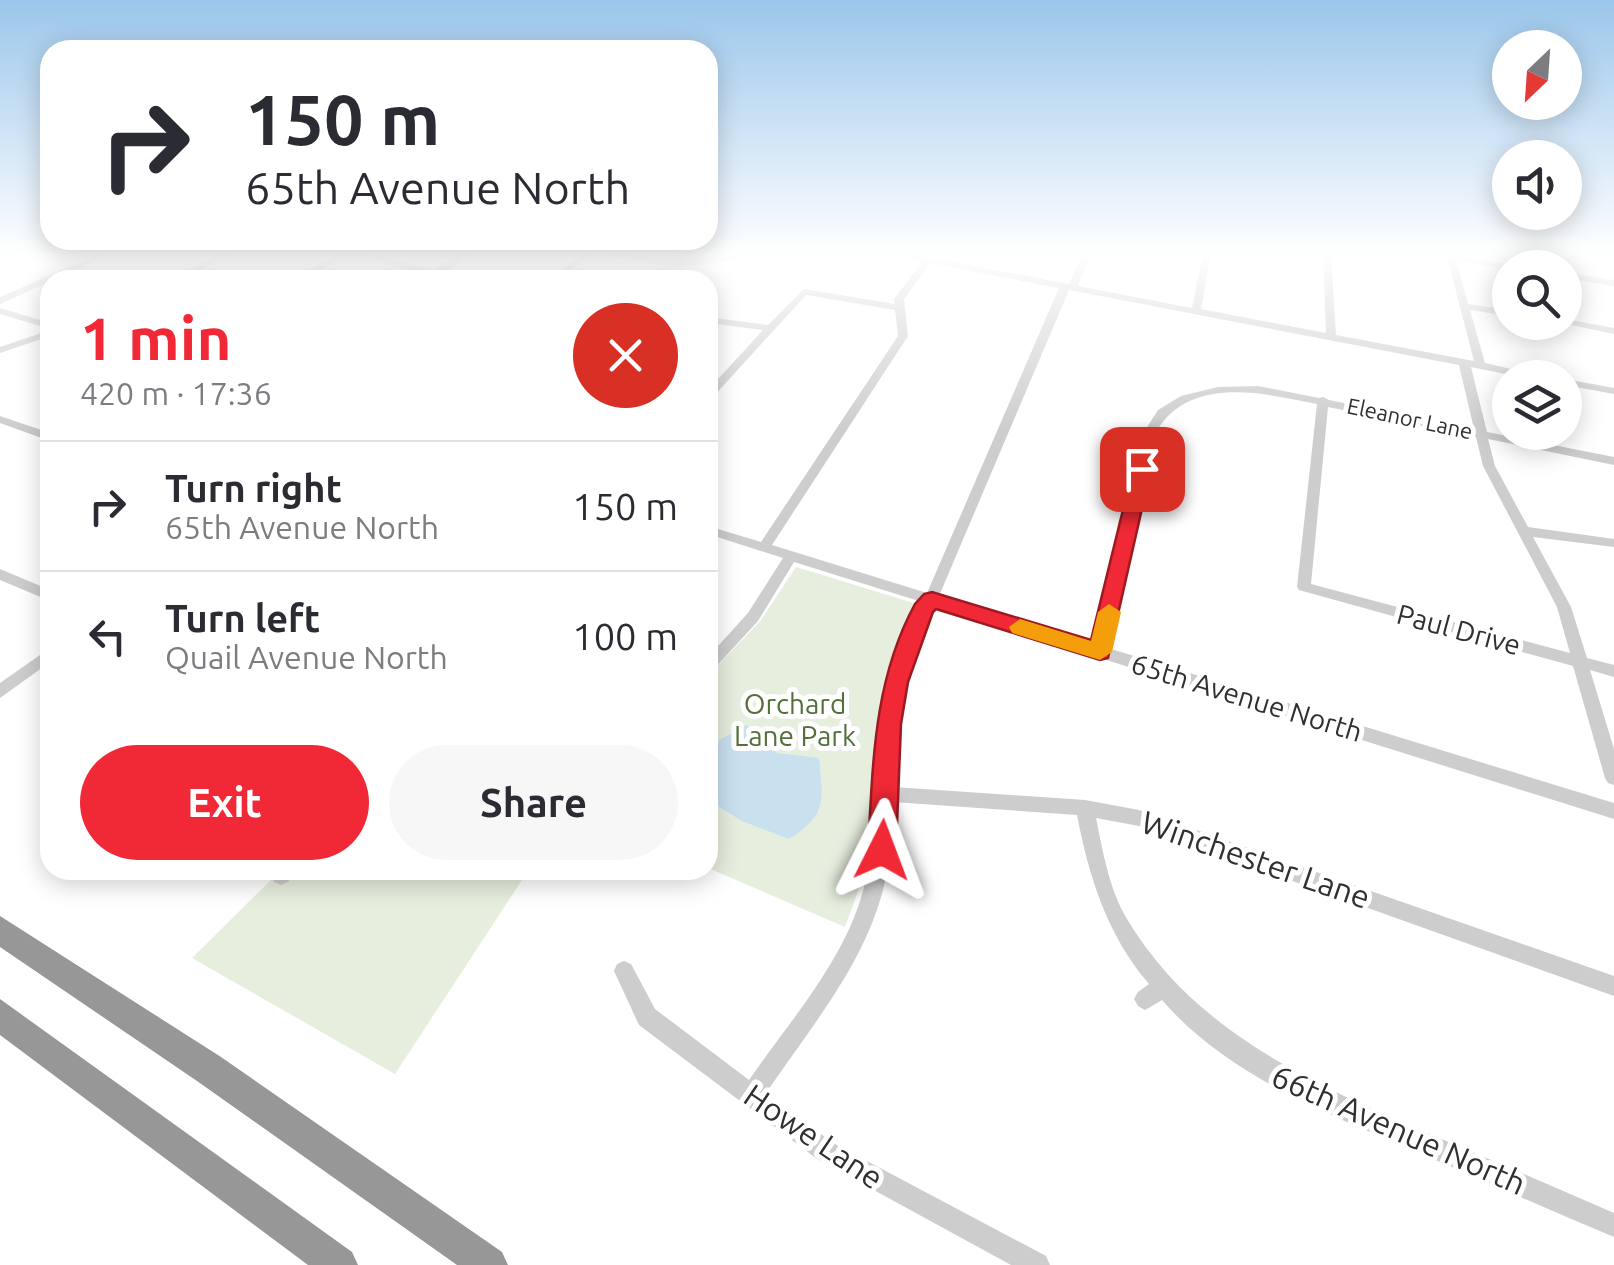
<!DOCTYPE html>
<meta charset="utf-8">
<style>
body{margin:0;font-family:Ubuntu,sans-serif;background:#f7f7f7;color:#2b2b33;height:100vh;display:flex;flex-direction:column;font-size:38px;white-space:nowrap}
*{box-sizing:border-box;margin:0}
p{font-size:32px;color:#7c7c81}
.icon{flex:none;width:55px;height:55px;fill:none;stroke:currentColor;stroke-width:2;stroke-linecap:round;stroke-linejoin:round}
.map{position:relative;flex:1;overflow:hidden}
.details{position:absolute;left:40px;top:270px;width:678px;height:610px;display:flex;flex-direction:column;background:#fff;border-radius:30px;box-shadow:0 5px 25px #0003}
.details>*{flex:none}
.hud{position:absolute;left:40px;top:40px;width:678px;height:210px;border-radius:30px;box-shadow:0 5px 25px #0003;background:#fff;color:#2b2b33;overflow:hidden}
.needle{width:65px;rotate:205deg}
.controls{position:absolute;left:1492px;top:30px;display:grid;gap:20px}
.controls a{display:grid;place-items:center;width:90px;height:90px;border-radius:50%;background:#fff;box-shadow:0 5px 25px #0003;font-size:50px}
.pin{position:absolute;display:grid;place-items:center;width:85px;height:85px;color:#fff;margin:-42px;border-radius:20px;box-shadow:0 5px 15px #0006}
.me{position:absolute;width:110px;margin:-55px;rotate:3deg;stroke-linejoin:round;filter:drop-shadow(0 0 8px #0008)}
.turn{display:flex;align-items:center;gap:35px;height:210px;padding:0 40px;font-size:45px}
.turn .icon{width:130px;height:130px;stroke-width:2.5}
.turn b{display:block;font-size:70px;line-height:85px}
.round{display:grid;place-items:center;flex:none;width:105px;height:105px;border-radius:52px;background:#f7f7f7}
.summary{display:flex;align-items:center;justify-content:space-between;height:170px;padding:0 40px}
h1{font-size:60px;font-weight:700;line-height:75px;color:#f12835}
.cta{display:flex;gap:20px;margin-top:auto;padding:20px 40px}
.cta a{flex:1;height:115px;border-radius:60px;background:#f12835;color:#fff;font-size:40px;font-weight:700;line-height:115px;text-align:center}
.cta a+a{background:#f7f7f7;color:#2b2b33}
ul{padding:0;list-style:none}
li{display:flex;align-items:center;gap:30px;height:130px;padding:0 40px;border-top:2px solid #e1e1e2}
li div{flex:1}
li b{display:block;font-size:38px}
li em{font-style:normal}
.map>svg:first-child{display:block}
.green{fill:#e6eede}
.water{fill:#c9e0ef}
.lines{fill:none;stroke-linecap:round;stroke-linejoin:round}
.minor{fill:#cdcdcd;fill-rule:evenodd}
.highway{fill:#979797;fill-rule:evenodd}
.route{fill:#f12835;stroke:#9d1a22;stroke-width:2.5}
.slow{fill:#f59e0b}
.labels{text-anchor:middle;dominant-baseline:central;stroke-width:10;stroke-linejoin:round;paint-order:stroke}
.far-street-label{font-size:22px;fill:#303030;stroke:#fff}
.street-label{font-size:28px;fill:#303030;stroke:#fff}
.park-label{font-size:28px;fill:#53703a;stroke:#fff}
.near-street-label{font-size:32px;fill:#303030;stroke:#fff}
</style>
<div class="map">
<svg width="1614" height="1265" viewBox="0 0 1614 1265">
<rect width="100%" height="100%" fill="#fff"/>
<!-- green -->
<g class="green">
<path d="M796 567 917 604 886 681 869 861 845 927 708 868V676L761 620Z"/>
<path d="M281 870H535L522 880 395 1074 192 958Z"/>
</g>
<!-- water -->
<path class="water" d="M747 725 777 753 819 758C823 800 828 815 789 839L742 821 708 800V746Z"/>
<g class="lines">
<!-- minor -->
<g class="minor">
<path d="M101 253H112L0 304V297Z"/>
<path d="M222 253H233L182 280H170Z"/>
<path d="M339 253H360L435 270 462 253H472L444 273 469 280 434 278 430 275 348 255 304 280H292Z"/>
<path d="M583 253H593L560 280H549Z"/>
<path d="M606 253 679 259 751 253C715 270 642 269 606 253Z"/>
<path d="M887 253H905L1069 284 1083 253H1091L1078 286 1192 308 1203 253H1211L1201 309 1326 333 1323 253H1331L1336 335 1474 361 1446 253 1519 266 1510 268V270L1456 260 1468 304 1510 310V316L1470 310 1485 363 1549 378H1525L1471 367 1487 432 1614 457V465L1488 439 1495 466 1528 527 1614 539V547L1533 537 1571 607 1587 658 1614 665V677L1590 670 1614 749V785L1608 783 1605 778 1573 666 1299 590 1297 587 1317 404C1263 393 1190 375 1156 432L1108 648 1614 803V819L934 606C900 664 897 721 894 787L1085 800 1139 810 1614 976V996L1139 826 1096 818C1103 852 1109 889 1127 919 1196 1035 1320 1087 1439 1138 1497 1162 1556 1188 1614 1213V1237C1553 1212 1492 1184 1431 1158 1338 1118 1230 1079 1162 1000L1145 1010 1138 1006 1134 999 1138 992 1149 984C1107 935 1089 877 1077 815L893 802C892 830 890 859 884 886 865 964 810 1028 766 1093L833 1143 1046 1256 1050 1265H1011L817 1159 639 1025 614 971 617 964 624 961 631 964 655 1009 749 1080C791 1019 848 957 865 883 882 811 870 735 892 663 899 641 910 622 922 602L794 562 758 621 713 670 708 672V657L748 613 783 558 708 534V526L761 542 898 336 895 310 806 295 712 398 708 399V390L763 330 708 323V317L768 325 804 289 895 304 894 299 922 262ZM930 263 1059 288 927 593 772 545 908 336 904 299ZM1069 290 1459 365 1474 429 1329 400 1323 397 1319 398 1258 386 1218 387 1181 396 1158 410 1144 432 1094 644 939 596ZM1328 407 1476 437 1483 466 1557 607 1570 653 1311 584Z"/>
<path d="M1565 272 1614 280V286L1565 278Z"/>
<path d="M0 308 50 323V329L0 314Z"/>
<path d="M1565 319 1614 328V334L1558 322H1565Z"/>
<path d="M50 330V336L0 353V347Z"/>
<path d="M1565 379 1614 388V394L1565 385Z"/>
<path d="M0 416 50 433V441L0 423Z"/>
<path d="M0 569 50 590V601L0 580Z"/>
<path d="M50 648V662L0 698V683Z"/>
<path d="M274 870H296L288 882 281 885 274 882 272 876Z"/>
</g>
<!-- highway -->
<g class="highway">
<path d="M0 916 221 1057 502 1252 508 1265H457L197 1081 0 947Z"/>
<path d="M0 999 352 1252 358 1265H308L0 1035Z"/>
</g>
</g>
<!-- sky -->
<linearGradient id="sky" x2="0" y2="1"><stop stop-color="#9bc6eb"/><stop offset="0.59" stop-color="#fff"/><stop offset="1" stop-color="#fff" stop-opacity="0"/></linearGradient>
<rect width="1614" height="430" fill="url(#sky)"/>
<!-- route -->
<path class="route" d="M1142 463 1151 469 1108 658 1100 660 936 609 933 612 908 682 901 724 896 850 892 859 882 862 872 859 868 850C873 765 873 681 915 604L924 594 932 592 1091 640 1133 469Z"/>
<!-- slow -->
<path class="slow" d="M1109 604 1121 612 1112 652 1100 660 1012 633 1009 627 1020 619 1091 641 1098 612Z"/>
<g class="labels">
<!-- far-street labels -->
<g class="far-street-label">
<text transform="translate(1410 418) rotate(12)">Eleanor Lane</text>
</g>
<!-- street labels -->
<g class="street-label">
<text transform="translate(1459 629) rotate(15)">Paul Drive</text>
<text transform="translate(1247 697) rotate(17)">65th Avenue North</text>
</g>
<!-- park labels -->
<g class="park-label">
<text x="795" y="703">Orchard<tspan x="795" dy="32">Lane Park</tspan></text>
</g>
<!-- near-street labels -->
<g class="near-street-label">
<text transform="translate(1256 859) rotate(19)">Winchester Lane</text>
<text transform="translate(1399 1129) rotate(24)">66th Avenue North</text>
<text transform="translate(814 1136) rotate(34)">Howe Lane</text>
</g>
</g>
</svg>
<div class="controls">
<a><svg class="needle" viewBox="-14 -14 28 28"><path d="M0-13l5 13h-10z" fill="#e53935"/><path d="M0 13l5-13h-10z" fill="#7c7c81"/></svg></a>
<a><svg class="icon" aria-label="sound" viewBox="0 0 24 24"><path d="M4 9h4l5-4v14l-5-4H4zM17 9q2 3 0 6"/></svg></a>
<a><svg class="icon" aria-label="search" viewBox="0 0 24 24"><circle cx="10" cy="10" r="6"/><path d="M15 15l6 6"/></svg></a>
<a><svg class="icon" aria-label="layers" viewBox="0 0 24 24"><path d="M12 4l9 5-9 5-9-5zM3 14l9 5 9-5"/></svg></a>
</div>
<div class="pin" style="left:1142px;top:469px;background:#d93025"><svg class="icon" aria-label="arrive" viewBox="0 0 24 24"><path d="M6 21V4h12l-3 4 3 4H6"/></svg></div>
<svg class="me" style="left:882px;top:850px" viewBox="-20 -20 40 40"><path d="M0-17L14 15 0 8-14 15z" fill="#f12835" stroke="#fff" stroke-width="4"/></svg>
<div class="hud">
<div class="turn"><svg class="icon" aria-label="right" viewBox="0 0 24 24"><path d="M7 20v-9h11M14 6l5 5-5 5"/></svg><div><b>150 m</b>65th Avenue North</div></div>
</div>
<section class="details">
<div class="summary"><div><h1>1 min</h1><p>420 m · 17:36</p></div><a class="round" style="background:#d93025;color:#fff"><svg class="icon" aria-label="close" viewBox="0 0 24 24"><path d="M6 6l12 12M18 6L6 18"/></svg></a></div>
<ul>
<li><svg class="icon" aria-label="right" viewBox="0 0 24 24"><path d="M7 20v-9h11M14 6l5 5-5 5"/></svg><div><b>Turn right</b><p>65th Avenue North</p></div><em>150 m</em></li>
<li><svg class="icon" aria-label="left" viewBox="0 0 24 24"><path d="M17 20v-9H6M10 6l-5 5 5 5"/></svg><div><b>Turn left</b><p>Quail Avenue North</p></div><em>100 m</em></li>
</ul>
<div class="cta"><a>Exit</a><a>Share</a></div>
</section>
</div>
